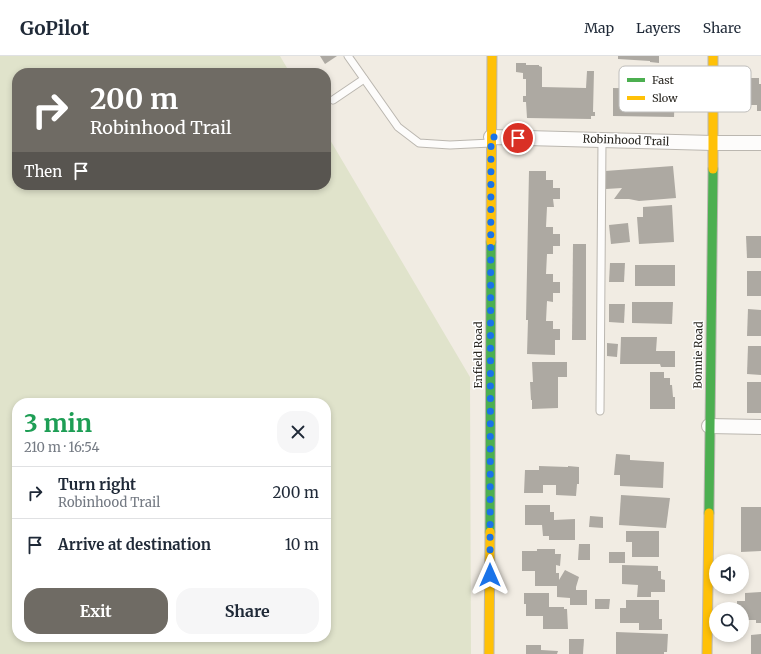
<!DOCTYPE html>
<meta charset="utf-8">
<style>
body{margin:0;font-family:Merriweather,serif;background:#f6f6f7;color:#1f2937;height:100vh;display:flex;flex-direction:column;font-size:15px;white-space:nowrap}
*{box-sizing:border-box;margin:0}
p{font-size:13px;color:#747a83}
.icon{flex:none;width:22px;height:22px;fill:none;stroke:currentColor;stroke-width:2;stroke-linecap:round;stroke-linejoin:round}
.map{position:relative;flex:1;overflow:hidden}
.drawer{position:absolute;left:12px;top:342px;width:319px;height:244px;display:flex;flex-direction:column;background:#fff;border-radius:16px;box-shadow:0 2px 6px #0003}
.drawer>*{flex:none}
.hud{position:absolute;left:12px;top:12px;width:319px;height:122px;border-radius:16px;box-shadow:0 2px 6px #0003;background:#6f6b64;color:#fff;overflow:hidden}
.buttons{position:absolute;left:709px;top:498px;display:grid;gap:8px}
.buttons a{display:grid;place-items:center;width:40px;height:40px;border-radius:50%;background:#fff;box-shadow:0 2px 6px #0003;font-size:20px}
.pin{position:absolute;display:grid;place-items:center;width:34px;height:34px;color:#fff;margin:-17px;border:2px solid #fff;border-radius:50%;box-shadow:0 1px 4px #0007}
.me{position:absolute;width:44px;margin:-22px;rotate:0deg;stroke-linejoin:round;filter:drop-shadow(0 0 3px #0008)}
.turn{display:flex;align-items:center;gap:14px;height:84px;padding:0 12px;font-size:18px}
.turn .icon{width:52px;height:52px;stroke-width:2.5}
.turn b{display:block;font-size:28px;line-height:34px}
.then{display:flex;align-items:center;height:38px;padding:0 12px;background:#0003;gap:8px;font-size:15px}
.round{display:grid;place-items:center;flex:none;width:42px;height:42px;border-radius:16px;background:#f6f6f7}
.headline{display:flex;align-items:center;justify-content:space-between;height:68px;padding:0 12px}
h1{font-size:24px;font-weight:700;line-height:30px;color:#1e9e55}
.cta{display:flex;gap:8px;margin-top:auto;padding:8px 12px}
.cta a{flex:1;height:46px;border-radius:16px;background:#6f6b64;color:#fff;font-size:16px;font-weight:700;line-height:46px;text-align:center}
.cta a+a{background:#f6f6f7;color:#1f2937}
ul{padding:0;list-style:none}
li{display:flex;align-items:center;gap:12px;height:52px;padding:0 12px;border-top:1px solid #e0e1e3}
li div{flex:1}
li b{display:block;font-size:15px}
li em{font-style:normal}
header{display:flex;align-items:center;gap:24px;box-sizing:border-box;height:56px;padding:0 20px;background:#fff;border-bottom:1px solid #e0e1e3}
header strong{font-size:19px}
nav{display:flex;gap:22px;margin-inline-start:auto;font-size:14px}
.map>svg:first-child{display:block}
.green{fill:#e0e3cb;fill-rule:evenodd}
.building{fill:#ada9a2}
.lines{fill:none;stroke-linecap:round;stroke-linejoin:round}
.lane-casing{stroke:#bbb7b0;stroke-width:9}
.street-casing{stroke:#bbb7b0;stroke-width:16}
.fast-casing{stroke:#bbb7b0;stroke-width:11}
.slow-casing{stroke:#bbb7b0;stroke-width:11}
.lane{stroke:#fdfcfb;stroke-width:7}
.street{stroke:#fdfcfb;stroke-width:14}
.fast{stroke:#4caf50;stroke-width:9}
.slow{stroke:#ffc107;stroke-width:9}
.route{stroke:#1a73e8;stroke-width:7;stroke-dasharray:0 12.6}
.labels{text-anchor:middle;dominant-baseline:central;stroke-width:3;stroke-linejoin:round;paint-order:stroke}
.street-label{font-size:11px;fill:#292620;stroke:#fff}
.key{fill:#fff;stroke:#bfbebc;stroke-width:1}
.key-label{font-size:11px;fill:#292620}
</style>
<header>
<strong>GoPilot</strong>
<nav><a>Map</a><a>Layers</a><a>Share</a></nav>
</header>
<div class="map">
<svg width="761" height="598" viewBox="0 0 761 598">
<rect width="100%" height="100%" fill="#f1ece3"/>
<!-- green -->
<path class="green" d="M0 0H280L290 17H17V129H326V77L470 321 471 598H0ZM17 347H326V581H17Z"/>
<!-- building -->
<g class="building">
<path d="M320 0H337L325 8Z"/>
<path d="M618 0H659V7L650 6V5L618 3Z"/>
<path d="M516 7H526V9H539V10L542 11V31L586 32 587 15H594L593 56H595V60H591V63L527 62 526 46H523V40H526V23H523V17L516 16Z"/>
<path d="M742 22H759V28H761V55H757V49H746V30H742Z"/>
<path d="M613 32 675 33 674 61 613 60Z"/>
<path d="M673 110 676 142 639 145 629 143H614L622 132 606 133 605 115Z"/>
<path d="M529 115H546V124H553V132H560V143H553L554 151H547L546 171H553V178H560V190H553V198H547L546 218H553V226H560V237H553V246L547 245 546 265H553V273H560V284H555V299L527 298 528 264H526Z"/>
<path d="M672 149 674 186 639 188 637 161H643V151Z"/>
<path d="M628 167 630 186 611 188 609 169Z"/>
<path d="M746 180H761V202H747Z"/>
<path d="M573 188H586V284H572Z"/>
<path d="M610 207H625L624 226H609Z"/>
<rect x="635" y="209" width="40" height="21"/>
<rect x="747" y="215" width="14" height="25"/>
<path d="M632 246H673L672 268 632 267Z"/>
<path d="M609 248H625L624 267 609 266Z"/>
<path d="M748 253 761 254V280H747Z"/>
<path d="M621 281H657L656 295H675V311H661L660 308H620Z"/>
<path d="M607 287 618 288 617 301 607 300Z"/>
<path d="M748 290H761V319L747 318Z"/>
<path d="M532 306H567V321H558V352L532 353V344H531L530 326H533Z"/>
<path d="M650 316H664V322H670V329H672L673 341H675V353H650Z"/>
<rect x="747" y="326" width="14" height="31"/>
<path d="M616 398 630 399V404L664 406 663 432 620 430V419H614Z"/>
<path d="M539 410 568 411V410L579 411V428H577L576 440 556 439V429H543V437H524L525 414H539Z"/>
<path d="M621 439 670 442 666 472 619 469Z"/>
<path d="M525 449H550V456H554V464L575 463V484H549V480H543L542 469H525Z"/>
<path d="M741 451H761V495L741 496Z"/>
<path d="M590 460 603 461V472L589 471Z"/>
<path d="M626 475H659V501H632V486H626Z"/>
<path d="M579 488H590V504H578Z"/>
<path d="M537 493H555V498H561L560 510 556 509V517H559V524L565 514 579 521 576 531V534H587V549H570V542L557 541V530H535V515H522V495H537Z"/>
<rect x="609" y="496" width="16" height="11"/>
<path d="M622 509 658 510V515H661V523L665 524V536H651V541H637L638 529 622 528Z"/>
<path d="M761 536V567H756V564H742V553H737V545H745V537Z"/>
<path d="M524 537H549V551H564V553H567L568 573H543V560H526V548H524Z"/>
<path d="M595 543H610L609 553H595Z"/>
<path d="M626 544H659V563H662V574H639V567H620V552H626Z"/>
<path d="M616 576 668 578 667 596H664V598H616Z"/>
<path d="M761 578V598H751V579Z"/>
<path d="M569 583H584L583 598H569Z"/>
<path d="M526 589H541V594L558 595 557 598H526Z"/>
</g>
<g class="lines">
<defs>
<g id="lane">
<path d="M348 0 398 71 419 87 450 89 491 87"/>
<path d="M333 44 364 23"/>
<path d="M600 355 602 84"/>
</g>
<g id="street">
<path d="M491 81 713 87H761"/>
<path d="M709 370 761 371"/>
</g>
<g id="fast">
<path d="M709 457 713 113"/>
<path d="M490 476 491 186"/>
</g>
<g id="slow">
<path d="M713 113V0"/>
<path d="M491 186 492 0"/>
<path d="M489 598 490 476"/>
<path d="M707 598 709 457"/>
</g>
</defs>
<!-- lane casing -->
<use href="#lane" class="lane-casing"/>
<!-- street casing -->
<use href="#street" class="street-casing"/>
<!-- fast casing -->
<use href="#fast" class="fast-casing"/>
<!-- slow casing -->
<use href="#slow" class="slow-casing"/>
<!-- lane -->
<use href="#lane" class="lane"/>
<!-- street -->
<use href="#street" class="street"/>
<!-- fast -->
<use href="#fast" class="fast"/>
<!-- slow -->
<use href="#slow" class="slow"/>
</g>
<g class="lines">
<!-- route -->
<path class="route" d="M490 519 491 81 518 82"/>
</g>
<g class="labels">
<!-- street labels -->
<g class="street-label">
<text transform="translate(626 84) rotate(2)">Robinhood Trail</text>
<text transform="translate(478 299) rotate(-90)">Enfield Road</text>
<text transform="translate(698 299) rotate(-89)">Bonnie Road</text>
</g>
</g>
<!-- legend -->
<rect x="619" y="10" width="132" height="46" rx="6" class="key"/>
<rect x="627" y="22" width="18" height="4" fill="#4caf50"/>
<rect x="627" y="40" width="18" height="4" fill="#ffc107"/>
<g class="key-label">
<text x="652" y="28">Fast</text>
<text x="652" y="46">Slow</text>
</g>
</svg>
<div class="buttons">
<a><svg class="icon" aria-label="sound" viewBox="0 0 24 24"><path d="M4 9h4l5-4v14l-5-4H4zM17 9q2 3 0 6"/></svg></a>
<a><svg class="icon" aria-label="search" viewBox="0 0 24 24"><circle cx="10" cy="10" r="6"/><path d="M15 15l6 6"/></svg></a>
</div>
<div class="pin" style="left:518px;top:82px;background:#d93025"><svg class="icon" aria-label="arrive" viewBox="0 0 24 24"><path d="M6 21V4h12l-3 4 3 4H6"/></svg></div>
<svg class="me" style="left:490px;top:519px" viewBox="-20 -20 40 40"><path d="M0-17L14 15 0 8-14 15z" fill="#1a73e8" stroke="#fff" stroke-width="4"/></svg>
<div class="hud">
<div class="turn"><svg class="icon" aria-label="right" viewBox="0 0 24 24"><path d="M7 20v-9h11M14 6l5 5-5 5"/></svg><div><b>200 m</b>Robinhood Trail</div></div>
<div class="then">Then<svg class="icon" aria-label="arrive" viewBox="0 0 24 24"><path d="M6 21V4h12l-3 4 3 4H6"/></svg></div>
</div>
<section class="drawer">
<div class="headline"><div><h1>3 min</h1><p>210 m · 16:54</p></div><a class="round"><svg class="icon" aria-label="close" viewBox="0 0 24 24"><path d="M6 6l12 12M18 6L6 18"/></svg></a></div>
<ul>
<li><svg class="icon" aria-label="right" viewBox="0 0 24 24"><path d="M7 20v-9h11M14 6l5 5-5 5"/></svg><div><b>Turn right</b><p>Robinhood Trail</p></div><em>200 m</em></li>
<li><svg class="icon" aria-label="arrive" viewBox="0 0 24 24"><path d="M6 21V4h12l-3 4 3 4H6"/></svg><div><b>Arrive at destination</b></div><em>10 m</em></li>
</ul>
<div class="cta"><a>Exit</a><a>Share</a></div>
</section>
</div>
